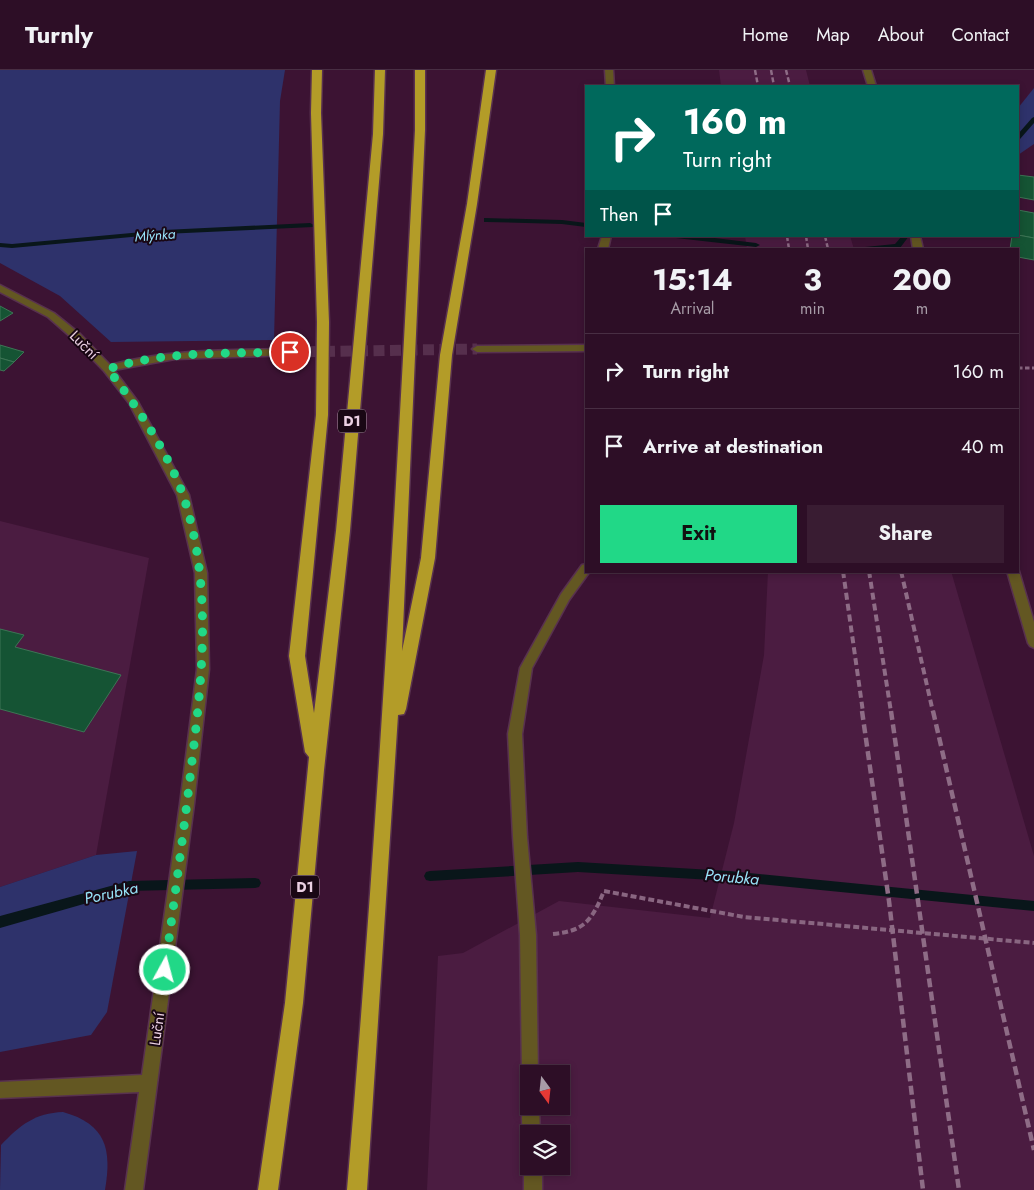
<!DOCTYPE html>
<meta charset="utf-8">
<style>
body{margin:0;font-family:Jost,sans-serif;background:#391c32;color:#f1f3f6;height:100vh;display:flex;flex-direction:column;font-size:19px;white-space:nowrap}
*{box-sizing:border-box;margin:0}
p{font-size:16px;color:#a79ca7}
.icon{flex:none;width:28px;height:28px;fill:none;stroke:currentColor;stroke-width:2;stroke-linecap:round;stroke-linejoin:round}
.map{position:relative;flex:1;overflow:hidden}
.sheet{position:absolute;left:585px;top:178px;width:434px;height:325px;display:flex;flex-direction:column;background:#2d0e26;border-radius:0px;box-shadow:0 2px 8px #0003,0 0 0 1px #482e43}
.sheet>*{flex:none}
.guide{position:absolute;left:585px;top:15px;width:434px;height:152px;border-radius:0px;box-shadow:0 2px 8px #0003,0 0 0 1px #482e43;background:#00695c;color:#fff;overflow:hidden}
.needle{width:32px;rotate:165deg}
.controls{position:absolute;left:520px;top:995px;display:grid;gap:10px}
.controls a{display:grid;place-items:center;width:50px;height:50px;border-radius:0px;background:#2d0e26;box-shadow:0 2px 8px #0003,0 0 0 1px #482e43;font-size:25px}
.pin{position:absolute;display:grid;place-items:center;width:42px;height:42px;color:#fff;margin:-21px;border:2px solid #fff;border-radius:50%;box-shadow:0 1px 5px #0007}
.me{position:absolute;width:55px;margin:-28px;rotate:7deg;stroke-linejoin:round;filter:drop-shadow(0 0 4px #0008)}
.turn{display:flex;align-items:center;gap:18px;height:105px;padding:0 15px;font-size:22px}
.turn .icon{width:65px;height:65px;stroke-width:2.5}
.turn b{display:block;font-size:35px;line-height:42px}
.then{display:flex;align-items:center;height:48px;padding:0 15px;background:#0003;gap:10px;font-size:19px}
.eta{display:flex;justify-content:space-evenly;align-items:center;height:85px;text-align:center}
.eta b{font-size:30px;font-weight:700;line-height:35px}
.button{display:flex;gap:10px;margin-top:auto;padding:10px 15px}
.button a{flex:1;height:58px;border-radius:0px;background:#21d887;color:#111;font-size:20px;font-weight:700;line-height:58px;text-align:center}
.button a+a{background:#391c32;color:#f1f3f6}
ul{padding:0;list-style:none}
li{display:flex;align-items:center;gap:15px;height:75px;padding:0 15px;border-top:1px solid #482e43}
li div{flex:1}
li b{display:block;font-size:19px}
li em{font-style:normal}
header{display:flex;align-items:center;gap:30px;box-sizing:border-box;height:70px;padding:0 25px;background:#2d0e26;border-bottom:1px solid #482e43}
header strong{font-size:24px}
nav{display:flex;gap:28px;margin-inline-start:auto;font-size:18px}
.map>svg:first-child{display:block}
.built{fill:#4b1c41;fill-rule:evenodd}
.green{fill:#2e326b}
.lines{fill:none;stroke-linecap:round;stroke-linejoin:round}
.stream{fill:#09161a;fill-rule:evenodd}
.building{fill:#155434;stroke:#3d7555}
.minor-tunnel{stroke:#562f4d;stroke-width:11;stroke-dasharray:11 5.5;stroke-linecap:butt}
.minor-casing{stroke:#58314f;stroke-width:3}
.highway-casing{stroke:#58314f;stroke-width:3}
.path-far1{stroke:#896681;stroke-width:3;stroke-dasharray:4.5 2.5;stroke-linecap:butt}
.path{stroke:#896681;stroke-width:4;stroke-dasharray:6 3;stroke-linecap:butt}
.minor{fill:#635722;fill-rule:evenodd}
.highway{fill:#b39c28;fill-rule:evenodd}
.rail-far2{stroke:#8e6c86;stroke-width:2.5;stroke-dasharray:5 2.5;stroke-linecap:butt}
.rail-far1{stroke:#8e6c86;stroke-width:4;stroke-dasharray:7 4;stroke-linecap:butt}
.rail{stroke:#8e6c86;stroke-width:4.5;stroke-dasharray:9 4.5;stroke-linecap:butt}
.route{stroke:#21d887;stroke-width:9;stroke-dasharray:0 16.2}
.labels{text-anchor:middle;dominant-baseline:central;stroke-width:4;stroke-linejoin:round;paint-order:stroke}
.far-water-label{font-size:14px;font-style:italic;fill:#97e3f8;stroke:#190714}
.shield{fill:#190714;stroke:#ac94a5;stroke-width:1}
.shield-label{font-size:14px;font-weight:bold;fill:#ebd0e3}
.street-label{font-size:15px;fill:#ebd0e3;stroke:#190714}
.water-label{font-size:16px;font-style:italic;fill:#97e3f8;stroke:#190714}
</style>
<header>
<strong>Turnly</strong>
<nav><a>Home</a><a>Map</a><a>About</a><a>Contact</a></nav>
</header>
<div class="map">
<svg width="1034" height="1120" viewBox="0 0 1034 1120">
<rect width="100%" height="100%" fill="#3c1333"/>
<!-- built -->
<g class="built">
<path d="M719 0H806L810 16H721Z"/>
<path d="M745 166H850L854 179H747Z"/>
<path d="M0 451 149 488 96 785 0 817Z"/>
<path d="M768 501H951L1034 786V1120H427L438 886 463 883 559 831 710 848 734 753 764 585ZM529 1004H561V1036H529ZM529 1064H561V1096H529Z"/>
</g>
<!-- green -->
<g class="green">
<path d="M0 0H285L280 31 274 270 111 272 60 226 0 193Z"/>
<path d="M1034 18V74L1018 85V38Z"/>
<path d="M137 781 107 942 91 965 0 982V817L96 785Z"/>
<path d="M63 1042C106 1054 112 1079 105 1120H0L1 1075C20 1055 35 1043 63 1042Z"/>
</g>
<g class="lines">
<!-- stream -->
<g class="stream">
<path d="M1034 47V53L1020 69 1018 70V64L1032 48Z"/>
<path d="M484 148 562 150 586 153V157L562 154 487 152H484Z"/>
<path d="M310 153 314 155 313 157 164 164 12 178 0 177V173L12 174 164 160Z"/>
<path d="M673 166H698L756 173 760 175 756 177 676 168Z"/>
<path d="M902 166H909L900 178 861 179 865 177 895 174Z"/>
<path d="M578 792 729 801 1034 831V841L729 811 578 802 430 811 426 810 424 806 426 802 430 801Z"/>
<path d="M255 808 259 809 261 813 259 817 255 818 129 821 0 858V846L129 811Z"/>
</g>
</g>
<!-- building -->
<g class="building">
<path d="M1018 105 1034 107V130L1018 127Z"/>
<path d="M1018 140 1034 143V168L1018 165Z"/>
<path d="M1018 165 1034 168V190L1018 187V179H1010L1012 166Z"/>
<path d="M0 236 13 243 0 251Z"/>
<path d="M0 275 24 282 14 292 0 288Z"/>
<path d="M0 288 14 292 4 301 0 300Z"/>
<path d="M0 559 24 565 15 577 121 605 84 662 0 639Z"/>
</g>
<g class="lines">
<!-- minor-tunnel -->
<path class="minor-tunnel" d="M291 282 477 279"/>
<defs>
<g id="minor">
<path d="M605 0H613L614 16H606Z"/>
<path d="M863 0H871L876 16H868Z"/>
<path d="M602 166H611L608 179H598Z"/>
<path d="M911 166H920L923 179H913Z"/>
<path d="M0 215 54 243 80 264 110 295C169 279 230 280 291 279L296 282 291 285 175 289 114 300 138 332 189 425 207 503 209 599 194 734 143 1120H125L139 1022 0 1028V1012L142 1005 180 734 197 599 195 503 177 425 129 333 104 301 72 268 48 247 0 222Z"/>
<path d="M586 275V281L477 282 472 279 477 276Z"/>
<path d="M586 494V501H590L569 530 532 598 522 664 527 767 536 865 538 1004H529V1012L524 1010 522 1004 520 865 513 767 508 664 520 598 561 524 582 495Z"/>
<path d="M1018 498 1034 552V578L1030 576 1028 573 1007 501H1018Z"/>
<path d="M529 1029V1036H539L540 1064H529V1071C520 1064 521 1040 525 1030Z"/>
<path d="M529 1089V1096H542V1120H524V1096Z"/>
</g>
<g id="highway">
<path d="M312 0H322L321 43 329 252 328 345 305 586 314 643 336 461 373 64 375 0H385L383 64 350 461 324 700 303 933 278 1120H258L285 933 309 687 305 682 289 586 316 345 317 252 311 43Z"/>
<path d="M415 0H425V60L402 581 421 488 440 285 467 134 486 0H496L477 134 452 285 435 488 406 639 404 644 398 645 367 1120H347C377 767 397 414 415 60Z"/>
</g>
</defs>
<!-- minor casing -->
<use href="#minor" class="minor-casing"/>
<!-- highway casing -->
<use href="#highway" class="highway-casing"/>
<!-- path-far1 -->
<path class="path-far1" d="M1018 298H1034"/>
<!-- path -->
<path class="path" d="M553 864C585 861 592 850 604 821L744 847 1034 873"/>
<!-- minor -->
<use href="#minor" class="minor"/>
<!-- highway -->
<use href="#highway" class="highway"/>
<!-- rail-far2 -->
<g class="rail-far2">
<path d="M755 0 758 16"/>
<path d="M771 0 774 16"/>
<path d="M786 0 790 16"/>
<path d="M787 166 789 179"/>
<path d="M806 166 808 179"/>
<path d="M825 166 828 179"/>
</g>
<!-- rail-far1 -->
<g class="rail-far1">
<path d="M843 501 863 642"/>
<path d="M869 501 891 642"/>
<path d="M901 501 933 642"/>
</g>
<!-- rail -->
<g class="rail">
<path d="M862 641 889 831 923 1120"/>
<path d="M891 641 959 1120"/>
<path d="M933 641 1034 1080"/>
</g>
</g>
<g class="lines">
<!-- route -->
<path class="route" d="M165 900C174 830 184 761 192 691 203 602 212 512 183 425 167 380 137 337 108 299 166 280 229 284 290 282"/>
</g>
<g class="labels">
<!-- far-water labels -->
<g class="far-water-label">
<text transform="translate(155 165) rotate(-4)">Mlýnka</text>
</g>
<!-- shield labels -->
<g class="shield">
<rect x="338" y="339.5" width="28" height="23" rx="4"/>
<rect x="291" y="805.5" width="28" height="23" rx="4"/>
</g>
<g class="shield-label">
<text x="352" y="351">D1</text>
<text x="305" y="817">D1</text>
</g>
<!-- street labels -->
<g class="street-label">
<text transform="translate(84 275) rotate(45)">Luční</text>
<text transform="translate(157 959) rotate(-82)">Luční</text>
</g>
<!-- water labels -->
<g class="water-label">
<text transform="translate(732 807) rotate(5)">Porubka</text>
<text transform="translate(111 823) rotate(-12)">Porubka</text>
</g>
</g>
</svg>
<div class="controls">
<a><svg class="needle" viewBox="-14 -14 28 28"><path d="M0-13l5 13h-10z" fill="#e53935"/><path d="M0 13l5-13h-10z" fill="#a79ca7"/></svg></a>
<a><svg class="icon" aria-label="layers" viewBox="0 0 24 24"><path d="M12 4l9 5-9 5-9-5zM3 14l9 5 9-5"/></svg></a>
</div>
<div class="pin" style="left:290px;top:282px;background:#d93025"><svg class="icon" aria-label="arrive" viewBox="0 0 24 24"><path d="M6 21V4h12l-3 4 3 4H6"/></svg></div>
<svg class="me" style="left:165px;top:900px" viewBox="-20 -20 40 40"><circle r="17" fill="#21d887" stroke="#fff" stroke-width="3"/><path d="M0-11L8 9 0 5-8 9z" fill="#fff"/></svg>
<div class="guide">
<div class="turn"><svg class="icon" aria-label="right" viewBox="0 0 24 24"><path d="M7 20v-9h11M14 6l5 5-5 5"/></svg><div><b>160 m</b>Turn right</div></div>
<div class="then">Then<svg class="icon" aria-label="arrive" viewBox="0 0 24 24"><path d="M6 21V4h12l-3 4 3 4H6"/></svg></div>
</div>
<section class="sheet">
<div class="eta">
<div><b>15:14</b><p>Arrival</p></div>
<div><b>3</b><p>min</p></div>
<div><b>200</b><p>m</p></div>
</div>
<ul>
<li><svg class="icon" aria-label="right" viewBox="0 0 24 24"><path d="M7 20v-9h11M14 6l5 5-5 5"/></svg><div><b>Turn right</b></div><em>160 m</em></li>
<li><svg class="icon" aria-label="arrive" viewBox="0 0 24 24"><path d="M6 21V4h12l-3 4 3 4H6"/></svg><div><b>Arrive at destination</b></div><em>40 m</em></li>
</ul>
<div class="button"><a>Exit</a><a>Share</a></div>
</section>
</div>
